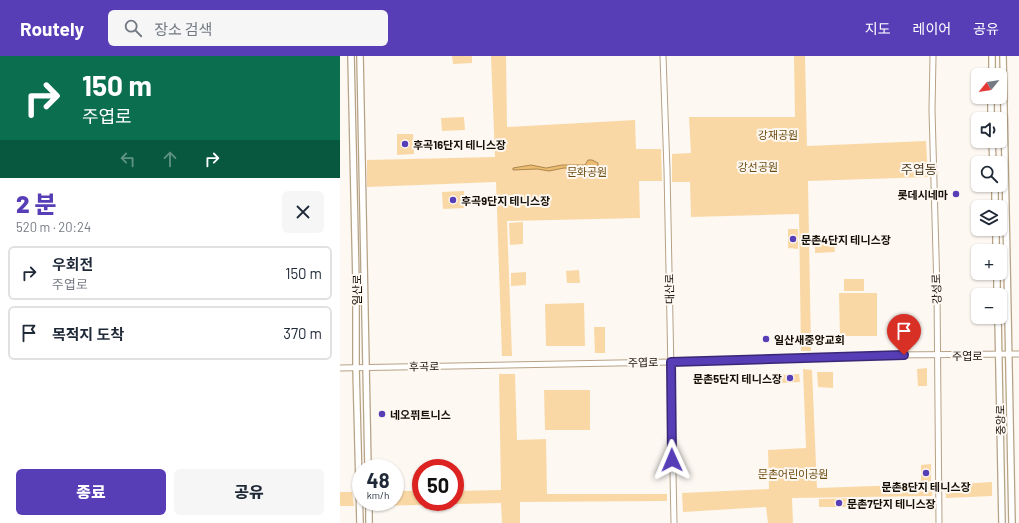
<!DOCTYPE html>
<html lang="ko">
<meta charset="utf-8">
<style>
body{margin:0;font-family:Barlow,"Noto Sans KR",sans-serif;background:#f6f6f7;color:#1f2937;height:100vh;display:flex;flex-direction:column;font-size:15px;white-space:nowrap}
*{box-sizing:border-box;margin:0}
p{font-size:13px;color:#747a83}
.icon{flex:none;width:22px;height:22px;fill:none;stroke:currentColor;stroke-width:2;stroke-linecap:round;stroke-linejoin:round}
.map{position:relative;flex:1;overflow:hidden}
.sheet{display:flex;flex-direction:column;background:#fff;width:340px}
.sheet>*{flex:none}
.guide{background:#0b6e4f;color:#fff;overflow:hidden}
.needle{width:26px;rotate:240deg}
.fabs{position:absolute;left:631px;top:12px;display:grid;gap:8px}
.fabs a{display:grid;place-items:center;width:36px;height:36px;border-radius:6px;background:#fff;box-shadow:0 1px 3px #0004;font-size:20px}
.speed{position:absolute;left:12px;top:403px;display:flex;gap:8px;font-size:20px;font-weight:700;text-align:center}
.speed>*{display:grid;place-content:center;width:52px;height:52px;border-radius:50%;background:#fff;box-shadow:0 1px 3px #0004;line-height:1}
.speed small{font-size:10px;font-weight:400}
.speed .limit{border:6px solid #d22;background:#fff;color:#111}
.pin{position:absolute;display:grid;place-items:center;width:34px;height:34px;color:#fff;margin:-41px -17px;border-radius:50% 50% 50% 0;rotate:-45deg;box-shadow:0 0 4px #0007}
.pin .icon{rotate:45deg}
.me{position:absolute;width:44px;margin:-22px;rotate:359deg;stroke-linejoin:round;filter:drop-shadow(0 0 3px #0008)}
.turn{display:flex;align-items:center;gap:14px;height:84px;padding:0 16px;font-size:18px}
.turn .icon{width:52px;height:52px;stroke-width:2.5}
.turn b{display:block;font-size:28px;line-height:34px}
.lanes{display:flex;align-items:center;height:38px;padding:0 16px;background:#0003;justify-content:center;gap:20px;direction:ltr}
.lanes .off{opacity:.35}
.round{display:grid;place-items:center;flex:none;width:42px;height:42px;border-radius:6px;background:#f6f6f7}
.headline{display:flex;align-items:center;justify-content:space-between;height:68px;padding:0 16px}
h1{font-size:24px;font-weight:800;line-height:30px;color:#573eb6}
.action{display:flex;gap:8px;margin-top:auto;padding:8px 16px}
.action a{flex:1;height:46px;border-radius:6px;background:#573eb6;color:#fff;font-size:16px;font-weight:800;line-height:46px;text-align:center}
.action a+a{background:#f6f6f7;color:#1f2937}
ul{padding:0;list-style:none}
li{display:flex;align-items:center;gap:12px;height:54px;margin:0 8px 6px;padding:0 8px;border:2px solid #e0e1e3;border-radius:6px}
li div{flex:1}
li b{display:block;font-size:15px}
li em{font-style:normal}
header{display:flex;align-items:center;gap:24px;box-sizing:border-box;height:56px;padding:0 20px;background:#573eb6;color:#fff}
header strong{font-size:19px}
nav{display:flex;gap:22px;margin-inline-start:auto;font-size:14px}
.search{width:280px;height:36px;background:#f6f6f7;display:flex;align-items:center;gap:10px;box-sizing:border-box;padding:0 14px;border-radius:6px;color:#747a83;font-size:15px}
main{display:flex;flex:1;min-height:0}
.map>svg:first-child{display:block}
.green{fill:#fad8a5}
.water{fill:#ecbb6f;stroke:#ac874f}
.lines{fill:none;stroke-linecap:round;stroke-linejoin:round}
.secondary-casing{stroke:#b6a285;stroke-width:7}
.primary-casing{stroke:#b6a285;stroke-width:8}
.secondary{stroke:#fff;stroke-width:5}
.primary{stroke:#fff;stroke-width:5.5}
.route-casing{stroke:#392876;stroke-width:10}
.route{stroke:#573eb6;stroke-width:7}
.poi-dot{fill:#573eb6;stroke:#fdf8f2;stroke-width:1.5}
.labels{text-anchor:middle;dominant-baseline:central;stroke-width:4;stroke-linejoin:round;paint-order:stroke}
.park-label{font-size:11px;fill:#6d4c12;stroke:#fdf8f2}
.poi-label{font-size:11px;font-weight:bold;fill:#150e04;stroke:#fdf8f2;text-anchor:start}
.street-label{font-size:11px;fill:#150e04;stroke:#fdf8f2}
.quarter-label{font-size:13px;fill:#503f25;stroke:#fdf8f2}
</style>
<header>
<strong>Routely</strong>
<div class="search"><svg class="icon" aria-label="search" viewBox="0 0 24 24"><circle cx="10" cy="10" r="6"/><path d="M15 15l6 6"/></svg>장소 검색</div>
<nav><a>지도</a><a>레이어</a><a>공유</a></nav>
</header>
<main>
<section class="sheet">
<div class="guide">
<div class="turn"><svg class="icon" aria-label="right" viewBox="0 0 24 24"><path d="M7 20v-9h11M14 6l5 5-5 5"/></svg><div><b>150 m</b>주엽로</div></div>
<div class="lanes"><svg class="icon off" aria-label="left" viewBox="0 0 24 24"><path d="M17 20v-9H6M10 6l-5 5 5 5"/></svg><svg class="icon off" aria-label="ahead" viewBox="0 0 24 24"><path d="M12 20V5M6 11l6-6 6 6"/></svg><svg class="icon" aria-label="right" viewBox="0 0 24 24"><path d="M7 20v-9h11M14 6l5 5-5 5"/></svg></div>
</div>
<div class="headline"><div><h1>2 분</h1><p>520 m · 20:24</p></div><a class="round"><svg class="icon" aria-label="close" viewBox="0 0 24 24"><path d="M6 6l12 12M18 6L6 18"/></svg></a></div>
<ul>
<li><svg class="icon" aria-label="right" viewBox="0 0 24 24"><path d="M7 20v-9h11M14 6l5 5-5 5"/></svg><div><b>우회전</b><p>주엽로</p></div><em>150 m</em></li>
<li><svg class="icon" aria-label="arrive" viewBox="0 0 24 24"><path d="M6 21V4h12l-3 4 3 4H6"/></svg><div><b>목적지 도착</b></div><em>370 m</em></li>
</ul>
<div class="action"><a>종료</a><a>공유</a></div>
</section>
<div class="map">
<svg width="679" height="467" viewBox="0 0 679 467">
<rect width="100%" height="100%" fill="#fdf8f2"/>
<!-- green -->
<g class="green">
<path d="M112 0H132V7L113 8Z"/>
<path d="M151 0H166L167 71 295 64 296 93H321L322 125H299L300 162 167 165 172 300H162L156 126 27 131V104L155 101Z"/>
<path d="M454 0H465L467 90 586 85 588 121 468 125 471 295H461L459 158 351 161 350 126H332V98L351 97 349 61H455Z"/>
<path d="M124 61 125 74 102 75 101 62Z"/>
<path d="M57 78H73L74 98 57 99Z"/>
<path d="M124 135 125 152 103 153 102 136Z"/>
<path d="M183 166V188L170 189 169 167Z"/>
<path d="M448 173H458V193L448 192Z"/>
<path d="M475 184H492L494 186 495 196 475 197Z"/>
<path d="M239 214 240 227H227L226 215Z"/>
<path d="M186 216V229L171 230V217Z"/>
<rect x="504" y="223" width="20" height="12"/>
<path d="M499 237H537V280H500Z"/>
<path d="M244 247 245 290H206L205 248Z"/>
<path d="M254 271H265V297H255Z"/>
<path d="M587 312V330H578L577 313Z"/>
<path d="M463 313 472 314 477 432 593 428 592 440 452 442 453 467H428L426 451 343 456 342 437 429 433 428 394 466 392Z"/>
<path d="M477 316H493V332L478 331Z"/>
<path d="M159 318H175L177 384 206 383 207 438H327V445L180 446V467H162L161 447 32 450V446H55V435H81V446H115V435L161 434Z"/>
<path d="M459 318 460 326 440 327V319Z"/>
<path d="M204 334H250V374H205Z"/>
<path d="M591 408V426H581V409Z"/>
<path d="M652 426V440L606 442 605 429Z"/>
<path d="M0 436H12L14 450H0Z"/>
<path d="M519 442V451H479V443Z"/>
</g>
<!-- water -->
<path class="water" d="M248 104H252L258 107V113L255 117 251 118 243 113 224 112 209 115 197 113 173 114V112L191 109 206 112 222 109H245Z"/>
<g class="lines">
<defs>
<g id="secondary">
<path d="M323 0 327 114 334 467"/>
<path d="M593 0 592 54 597 235 599 467"/>
<path d="M0 312 331 306 550 299 679 298"/>
</g>
<g id="primary">
<path d="M11 0 16 227V312L20 467"/>
<path d="M20 0 28 412"/>
<path d="M663 0 672 467"/>
<path d="M652 19V0"/>
<path d="M651 41V63"/>
<path d="M652 85 653 107"/>
<path d="M655 129V151"/>
<path d="M656 173V195"/>
<path d="M657 217V239"/>
<path d="M658 261 662 467"/>
<path d="M29 446V467"/>
</g>
</defs>
<!-- secondary casing -->
<use href="#secondary" class="secondary-casing"/>
<!-- primary casing -->
<use href="#primary" class="primary-casing"/>
<!-- secondary -->
<use href="#secondary" class="secondary"/>
<!-- primary -->
<use href="#primary" class="primary"/>
</g>
<g class="lines">
<defs>
<path id="route" d="M332 404 331 306 564 299"/>
</defs>
<!-- route casing -->
<use href="#route" class="route-casing"/>
<!-- route -->
<use href="#route" class="route"/>
</g>
<!-- markers -->
<g class="poi-dot">
<circle cx="65" cy="88" r="4"/>
<circle cx="616" cy="138" r="4"/>
<circle cx="113" cy="144" r="4"/>
<circle cx="453" cy="183" r="4"/>
<circle cx="426" cy="283" r="4"/>
<circle cx="450" cy="322" r="4"/>
<circle cx="42" cy="358" r="4"/>
<circle cx="586" cy="417" r="4"/>
<circle cx="499" cy="447" r="4"/>
</g>
<g class="labels">
<!-- park labels -->
<g class="park-label">
<text x="438" y="78">강재공원</text>
<text x="418" y="110">강선공원</text>
<text x="247" y="115">문화공원</text>
<text x="453" y="417">문촌어린이공원</text>
</g>
<!-- poi labels -->
<g class="poi-label">
<text x="73" y="88">후곡16단지 테니스장</text>
<text x="608" y="138" text-anchor="end">롯데시네마</text>
<text x="121" y="144">후곡9단지 테니스장</text>
<text x="461" y="183">문촌4단지 테니스장</text>
<text x="434" y="283">일산새중앙교회</text>
<text x="442" y="322" text-anchor="end">문촌5단지 테니스장</text>
<text x="50" y="358">네오퓌트니스</text>
<text x="586" y="430" text-anchor="middle">문촌8단지 테니스장</text>
<text x="507" y="447">문촌7단지 테니스장</text>
</g>
<!-- street labels -->
<g class="street-label">
<text transform="translate(329 233) rotate(-91)">대산로</text>
<text transform="translate(596 233) rotate(-92)">강성로</text>
<text transform="translate(16 234) rotate(-90)">일산로</text>
<text x="627" y="299">주엽로</text>
<text transform="translate(303 306) rotate(-1)">주엽로</text>
<text transform="translate(84 310) rotate(-1)">후곡로</text>
<text transform="translate(660 364) rotate(-91)">중앙로</text>
</g>
<!-- quarter labels -->
<g class="quarter-label">
<text x="579" y="113">주엽동</text>
</g>
</g>
</svg>
<div class="fabs">
<a><svg class="needle" viewBox="-14 -14 28 28"><path d="M0-13l5 13h-10z" fill="#e53935"/><path d="M0 13l5-13h-10z" fill="#747a83"/></svg></a>
<a><svg class="icon" aria-label="sound" viewBox="0 0 24 24"><path d="M4 9h4l5-4v14l-5-4H4zM17 9q2 3 0 6"/></svg></a>
<a><svg class="icon" aria-label="search" viewBox="0 0 24 24"><circle cx="10" cy="10" r="6"/><path d="M15 15l6 6"/></svg></a>
<a><svg class="icon" aria-label="layers" viewBox="0 0 24 24"><path d="M12 4l9 5-9 5-9-5zM3 14l9 5 9-5"/></svg></a>
<a>+</a>
<a>−</a>
</div>
<div class="speed"><div>48<small>km/h</small></div><div class="limit">50</div></div>
<div class="pin" style="left:564px;top:299px;background:#d93025"><svg class="icon" aria-label="arrive" viewBox="0 0 24 24"><path d="M6 21V4h12l-3 4 3 4H6"/></svg></div>
<svg class="me" style="left:332px;top:404px" viewBox="-20 -20 40 40"><path d="M0-17L14 15 0 8-14 15z" fill="#573eb6" stroke="#fff" stroke-width="4"/></svg>
</div>
</main>
